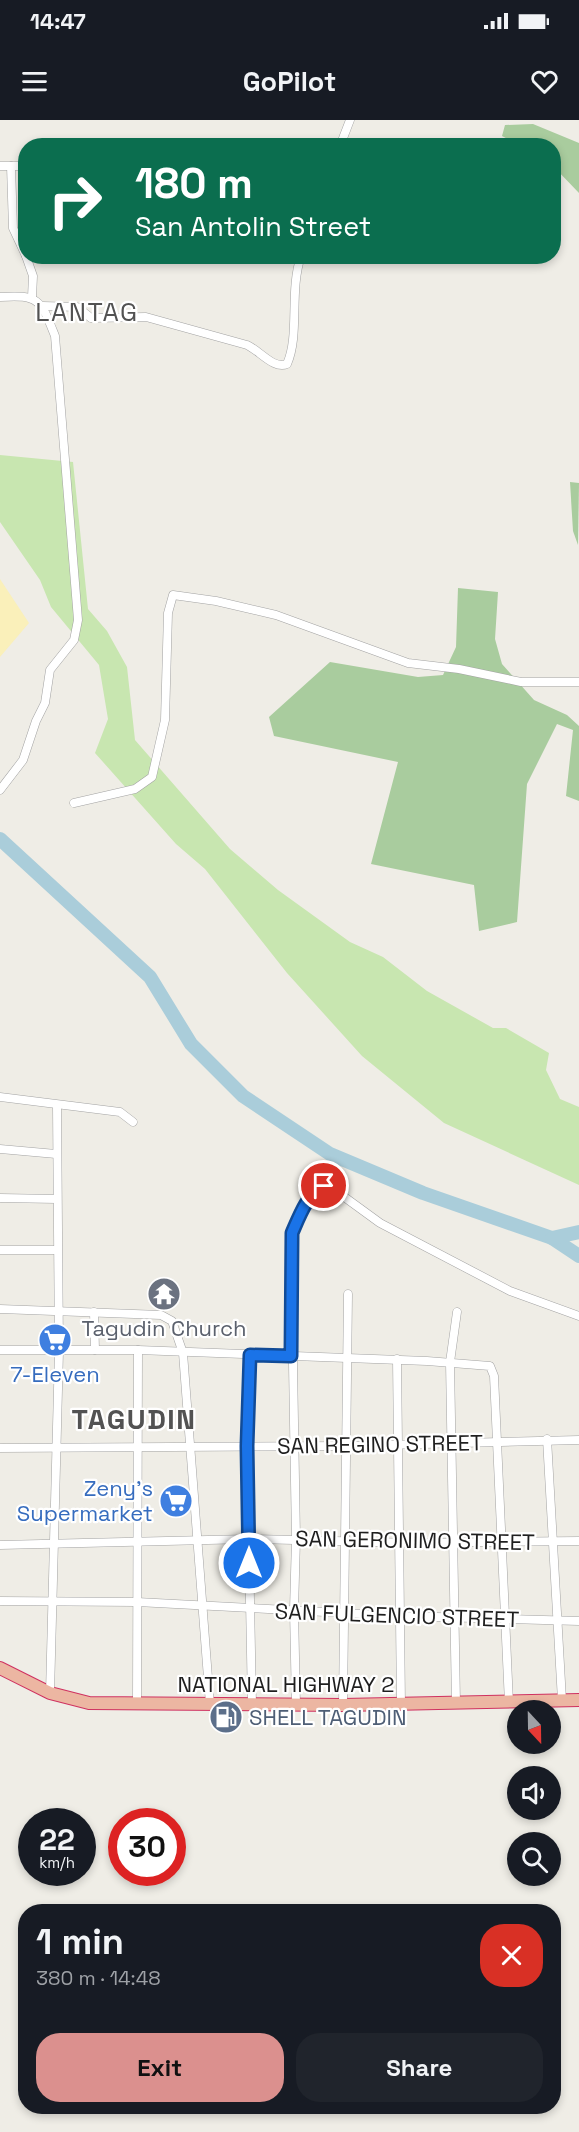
<!DOCTYPE html>
<meta charset="utf-8">
<style>
body{margin:0;font-family:"Space Grotesk",sans-serif;background:#20242c;color:#f1f3f6;height:100vh;display:flex;flex-direction:column;font-size:22px;white-space:nowrap}
*{box-sizing:border-box;margin:0}
p{font-size:20px;color:#9ea1a6}
.icon{flex:none;width:33px;height:33px;fill:none;stroke:currentColor;stroke-width:2;stroke-linecap:round;stroke-linejoin:round}
.map{position:relative;flex:1;overflow:hidden}
.panel{position:absolute;left:18px;top:1784px;width:543px;height:210px;display:flex;flex-direction:column;background:#171b24;border-radius:24px;box-shadow:0 3px 9px #0003}
.panel>*{flex:none}
.top-card{position:absolute;left:18px;top:18px;width:543px;height:126px;border-radius:24px;box-shadow:0 3px 9px #0003;background:#0b6e4f;color:#fff;overflow:hidden}
.needle{width:39px;rotate:158deg}
.buttons{position:absolute;left:507px;top:1580px;display:grid;gap:12px}
.buttons a{display:grid;place-items:center;width:54px;height:54px;border-radius:50%;background:#171b24;box-shadow:0 3px 9px #0003;font-size:30px}
.speed{position:absolute;left:18px;top:1688px;display:flex;gap:12px;font-size:30px;font-weight:700;text-align:center}
.speed>*{display:grid;place-content:center;width:78px;height:78px;border-radius:50%;background:#171b24;box-shadow:0 3px 9px #0003;line-height:1}
.speed small{font-size:15px;font-weight:400}
.speed .limit{border:9px solid #d22;background:#fff;color:#111}
.pin{position:absolute;display:grid;place-items:center;width:51px;height:51px;color:#fff;margin:-26px;border:3px solid #fff;border-radius:50%;box-shadow:0 2px 6px #0007}
.me{position:absolute;width:66px;margin:-33px;rotate:0deg;stroke-linejoin:round;filter:drop-shadow(0 0 4px #0008)}
.turn{display:flex;align-items:center;gap:21px;height:126px;padding:0 18px;font-size:27px}
.turn .icon{width:78px;height:78px;stroke-width:2.5}
.turn b{display:block;font-size:42px;line-height:51px}
.round{display:grid;place-items:center;flex:none;width:63px;height:63px;border-radius:24px;background:#20242c}
.head{display:flex;align-items:center;justify-content:space-between;height:102px;padding:0 18px}
h1{font-size:36px;font-weight:700;line-height:45px}
.button{display:flex;gap:12px;margin-top:auto;padding:12px 18px}
.button a{flex:1;height:69px;border-radius:24px;background:#db908e;color:#111;font-size:24px;font-weight:700;line-height:69px;text-align:center}
.button a+a{background:#20242c;color:#f1f3f6}
.status{display:flex;justify-content:space-between;align-items:center;height:42px;padding:0 30px;background:#171b24;direction:ltr}
.status svg{height:16px;fill:currentColor}
header{display:flex;justify-content:space-between;align-items:center;height:78px;padding:0 18px;background:#171b24;font-size:27px;font-weight:700}
.map>svg:first-child{display:block}
.grass{fill:#c8e6b0}
.forest{fill:#a9cc9e}
.sand{fill:#faf0ba}
.lines{fill:none;stroke-linecap:round;stroke-linejoin:round}
.river{stroke:#aacdda;stroke-width:14}
.minor-casing{stroke:#a3a3a3;stroke-width:9}
.trunk-casing{stroke:#cf3160;stroke-width:14}
.minor{stroke:#fff;stroke-width:8}
.trunk{stroke:#ecb6a2;stroke-width:12}
.route-casing{stroke:#114b97;stroke-width:15}
.route{stroke:#1a73e8;stroke-width:10}
.labels{text-anchor:middle;dominant-baseline:central;stroke-width:4.5;stroke-linejoin:round;paint-order:stroke}
.worship-label{font-size:22px;fill:#5b616d;stroke:#fff}
.shop-label{font-size:22px;fill:#366cbe;stroke:#fff}
.street-label{font-size:22px;fill:#1f1f1f;stroke:#fff}
.service-label{font-size:22px;fill:#4e5e75;stroke:#fff;text-anchor:start}
.quarter-label{font-size:26px;letter-spacing:1.5px;fill:#525252;stroke:#fff}
.district-label{font-size:28px;font-weight:bold;letter-spacing:1.5px;fill:#525252;stroke:#fff}
</style>
<div class="status"><b>14:47</b><svg viewBox="0 0 49 12"><path d="M0 12V9h3v3zM5 12V6h3v6zM10 12V3h3v9zM15 12V0h3v12zM26 1h20v11H26zM47 4h2v5h-2z"/></svg></div>
<header><svg class="icon" aria-label="menu" viewBox="0 0 24 24"><path d="M4 6h16M4 12h16M4 18h16"/></svg>GoPilot<svg class="icon" aria-label="heart" viewBox="0 0 24 24"><path d="M12 20l-8-8c-3-5 5-10 8-4 3-6 11-1 8 4z"/></svg></header>
<div class="map">
<svg width="579" height="2012" viewBox="0 0 579 2012">
<rect width="100%" height="100%" fill="#efede6"/>
<!-- grass -->
<path class="grass" d="M0 335 73 342 88 489 107 511 127 547 135 620 230 729 278 770 350 822 383 837 427 871 493 908H506L549 933 546 950 560 979 579 987V1065L444 1003 362 936 287 853 205 749 176 724 95 633 108 599 99 545 51 487 40 460 0 402Z"/>
<!-- forest -->
<g class="forest">
<path d="M533 4 579 23V73L554 47V26L519 25 502 16 505 5Z"/>
<path d="M570 362 579 363 578 425 573 411Z"/>
<path d="M458 468 498 472 495 519 502 544 534 580 567 595 579 606V681L566 676 573 610 557 604 527 664 517 802 479 811 474 765 371 744 398 642 274 616 269 597 330 542 418 557 443 555 456 527Z"/>
</g>
<!-- sand -->
<path class="sand" d="M0 459 29 503 0 537Z"/>
<g class="lines">
<!-- river -->
<g class="river">
<path d="M0 719 150 857 191 924 243 976 330 1034 423 1073 552 1118 579 1136"/>
<path d="M552 1118 579 1112"/>
</g>
<defs>
<g id="minor">
<path d="M340 26 350 0"/>
<path d="M0 46H26"/>
<path d="M11 46 13 108 26 136"/>
<path d="M26 136 33 156 32 177"/>
<path d="M0 177C40 174 41 181 55 216L78 500 74 520 50 550 45 583 36 601 23 640 0 670"/>
<path d="M43 186 77 187 91 198 146 197 247 225C259 230 274 250 287 244 300 215 289 171 301 136"/>
<path d="M74 683 135 669 152 657 165 600 168 493 173 475 216 481 276 495 408 543 459 549 521 562H579"/>
<path d="M0 977 120 992 133 1002"/>
<path d="M0 1029 56 1034"/>
<path d="M0 1078 57 1079"/>
<path d="M0 1130H57"/>
<path d="M0 1189 161 1195 172 1201 183 1233 210 1584"/>
<path d="M94 1192 95 1230"/>
<path d="M0 1230H138L427 1241 490 1246 494 1256 509 1583"/>
<path d="M250 1235 247 1326 252 1584"/>
<path d="M397 1239 401 1585"/>
<path d="M547 1319 562 1580"/>
<path d="M0 1328 347 1326 579 1320"/>
<path d="M0 1425 249 1419 414 1423 579 1421"/>
<path d="M0 1481 137 1482 400 1496 579 1501"/>
<path d="M50 1573 59 1231 57 986"/>
<path d="M456 1584 450 1242 457 1192"/>
<path d="M137 1585 138 1230"/>
<path d="M296 1585 294 1490 296 1419 291 1127C293 1108 304 1073 324 1066L332 1068 380 1103 510 1171 579 1196"/>
<path d="M343 1585 348 1174"/>
</g>
<path id="trunk" d="M0 1548 50 1573 89 1583 343 1585 579 1580"/>
</defs>
<!-- minor casing -->
<use href="#minor" class="minor-casing"/>
<!-- trunk casing -->
<use href="#trunk" class="trunk-casing"/>
<!-- minor -->
<use href="#minor" class="minor"/>
<!-- trunk -->
<use href="#trunk" class="trunk"/>
</g>
<g class="lines">
<defs>
<path id="route" d="M249 1443 247 1326 250 1235 291 1236 292 1113C299 1097 308 1072 324 1066"/>
</defs>
<!-- route casing -->
<use href="#route" class="route-casing"/>
<!-- route -->
<use href="#route" class="route"/>
</g>
<!-- icons -->
<defs>
<symbol id="temple-disc" viewBox="-11 -11 22 22"><circle r="9.5" fill="#6b7280" stroke="#fff"/><path d="M0-6L5-2H3V0L6.5 2.5H4V6H1.5V3h-3V6H-4V2.5H-6.5L-3 0V-2H-5Z" fill="#fff"/></symbol>
<symbol id="supermarket-disc" viewBox="-11 -11 22 22"><circle r="9.5" fill="#3f7fe0" stroke="#fff"/><path d="M-6-5.5h2.5l.6 2H6L4.5 2H-2.5L-4.4-4H-6ZM-1.5 3.2a1.3 1.3 0 1 0 .1 0ZM3 3.2a1.3 1.3 0 1 0 .1 0Z" fill="#fff"/></symbol>
<symbol id="fuel-disc" viewBox="-11 -11 22 22"><circle r="9.5" fill="#5c6f8a" stroke="#fff"/><path d="M-5.5-6h7V0h2V4h1.3V-2.5L3-4.5l.8-.8L6-3V5H2.5V1h-1V6h-7ZM-4.2-4.7v3.2H.2V-4.7Z" fill="#fff"/></symbol>
</defs>
<g fill-rule="evenodd">
<use href="#temple-disc" x="145" y="1155" width="38" height="38"/>
<use href="#supermarket-disc" x="36" y="1201" width="38" height="38"/>
<use href="#supermarket-disc" x="157" y="1362" width="38" height="38"/>
<use href="#fuel-disc" x="207" y="1578" width="38" height="38"/>
</g>
<g class="labels">
<!-- worship labels -->
<g class="worship-label">
<text x="164" y="1208">Tagudin Church</text>
</g>
<!-- shop labels -->
<g class="shop-label">
<text x="55" y="1254">7-Eleven</text>
<text x="153" y="1368" text-anchor="end">Zeny's<tspan x="153" dy="25">Supermarket</tspan></text>
</g>
<!-- street labels -->
<g class="street-label">
<text transform="translate(380 1324) rotate(-1)">SAN REGINO STREET</text>
<text transform="translate(415 1420) rotate(1)">SAN GERONIMO STREET</text>
<text transform="translate(397 1495) rotate(2)">SAN FULGENCIO STREET</text>
<text x="286" y="1564">NATIONAL HIGHWAY 2</text>
</g>
<!-- service labels -->
<g class="service-label">
<text x="249" y="1597">SHELL TAGUDIN</text>
</g>
<!-- quarter labels -->
<g class="quarter-label">
<text x="87" y="192">LANTAG</text>
</g>
<!-- district labels -->
<g class="district-label">
<text x="134" y="1299">TAGUDIN</text>
</g>
</g>
</svg>
<div class="buttons">
<a><svg class="needle" viewBox="-14 -14 28 28"><path d="M0-13l5 13h-10z" fill="#e53935"/><path d="M0 13l5-13h-10z" fill="#9ea1a6"/></svg></a>
<a><svg class="icon" aria-label="sound" viewBox="0 0 24 24"><path d="M4 9h4l5-4v14l-5-4H4zM17 9q2 3 0 6"/></svg></a>
<a><svg class="icon" aria-label="search" viewBox="0 0 24 24"><circle cx="10" cy="10" r="6"/><path d="M15 15l6 6"/></svg></a>
</div>
<div class="speed"><div>22<small>km/h</small></div><div class="limit">30</div></div>
<div class="pin" style="left:324px;top:1066px;background:#d93025"><svg class="icon" aria-label="arrive" viewBox="0 0 24 24"><path d="M6 21V4h12l-3 4 3 4H6"/></svg></div>
<svg class="me" style="left:249px;top:1443px" viewBox="-20 -20 40 40"><circle r="17" fill="#1a73e8" stroke="#fff" stroke-width="3"/><path d="M0-11L8 9 0 5-8 9z" fill="#fff"/></svg>
<div class="top-card">
<div class="turn"><svg class="icon" aria-label="right" viewBox="0 0 24 24"><path d="M7 20v-9h11M14 6l5 5-5 5"/></svg><div><b>180 m</b>San Antolin Street</div></div>
</div>
<section class="panel">
<div class="head"><div><h1>1 min</h1><p>380 m · 14:48</p></div><a class="round" style="background:#d93025;color:#fff"><svg class="icon" aria-label="close" viewBox="0 0 24 24"><path d="M6 6l12 12M18 6L6 18"/></svg></a></div>
<div class="button"><a>Exit</a><a>Share</a></div>
</section>
</div>
